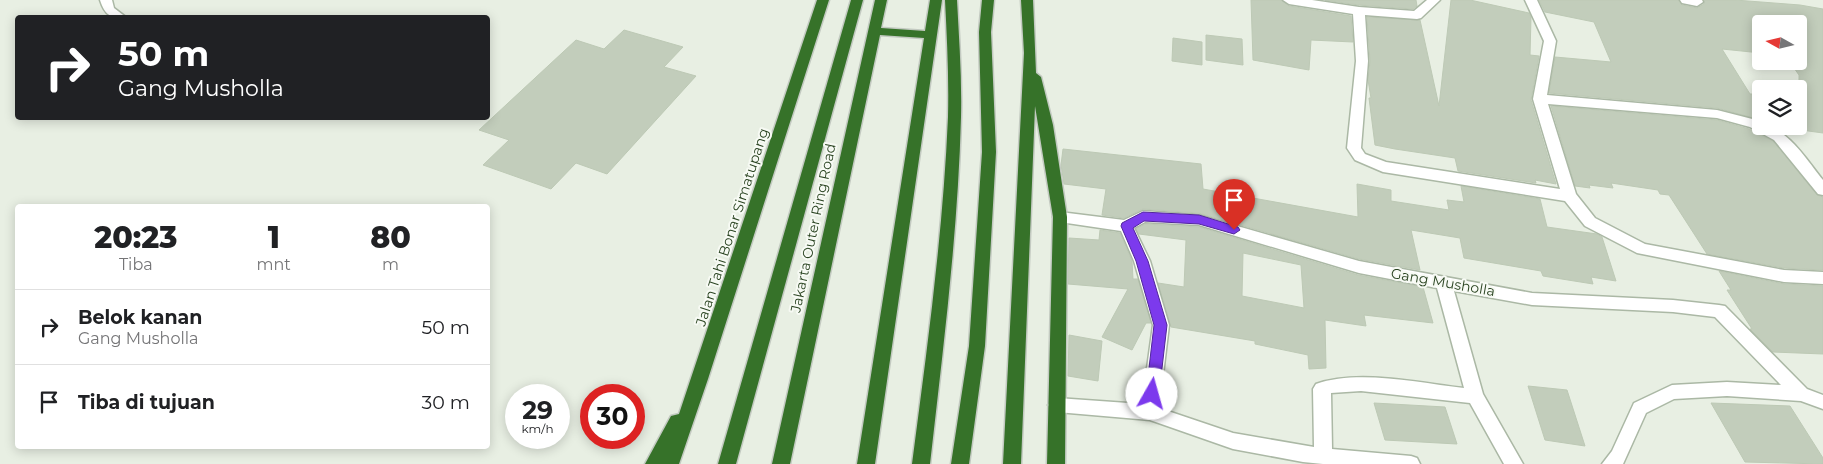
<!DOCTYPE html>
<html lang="id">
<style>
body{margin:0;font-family:Montserrat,sans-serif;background:#f2f2f2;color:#202124;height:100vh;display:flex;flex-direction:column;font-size:19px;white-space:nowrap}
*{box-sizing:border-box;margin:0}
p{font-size:16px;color:#757577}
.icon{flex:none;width:28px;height:28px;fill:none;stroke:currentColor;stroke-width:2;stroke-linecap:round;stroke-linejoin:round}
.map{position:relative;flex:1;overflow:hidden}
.panel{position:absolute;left:15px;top:204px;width:475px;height:245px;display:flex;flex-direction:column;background:#fff;border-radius:5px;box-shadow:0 2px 12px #0003}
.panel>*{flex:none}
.banner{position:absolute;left:15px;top:15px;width:475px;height:105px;border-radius:5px;box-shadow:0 2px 12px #0003;background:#202124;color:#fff;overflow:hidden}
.needle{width:32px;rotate:278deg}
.tools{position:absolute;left:1752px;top:15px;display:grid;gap:10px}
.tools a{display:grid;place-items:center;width:55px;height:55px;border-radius:5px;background:#fff;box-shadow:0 2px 12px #0003;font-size:25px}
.speed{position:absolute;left:505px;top:384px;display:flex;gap:10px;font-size:25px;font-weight:700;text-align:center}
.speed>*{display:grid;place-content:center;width:65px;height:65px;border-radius:50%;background:#fff;box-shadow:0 2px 12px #0003;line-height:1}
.speed small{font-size:12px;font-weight:400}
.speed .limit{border:8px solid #d22;background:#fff;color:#111}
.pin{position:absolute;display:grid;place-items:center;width:42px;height:42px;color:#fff;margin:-51px -21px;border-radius:50% 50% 50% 0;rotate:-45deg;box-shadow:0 0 5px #0007}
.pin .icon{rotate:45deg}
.me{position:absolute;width:55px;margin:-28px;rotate:7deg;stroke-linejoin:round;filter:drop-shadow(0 0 4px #0008)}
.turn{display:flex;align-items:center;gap:18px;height:105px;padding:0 20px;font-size:22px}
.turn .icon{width:65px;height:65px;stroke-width:2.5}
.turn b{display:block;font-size:35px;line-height:42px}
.eta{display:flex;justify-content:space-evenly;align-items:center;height:85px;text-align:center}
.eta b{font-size:30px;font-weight:800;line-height:35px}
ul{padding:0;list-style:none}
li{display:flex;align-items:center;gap:15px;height:75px;padding:0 20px;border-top:1px solid #e0e0e0}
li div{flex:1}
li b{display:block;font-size:19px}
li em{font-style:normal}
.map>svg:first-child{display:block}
.building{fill:#c2cdbb;stroke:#bdc9b5;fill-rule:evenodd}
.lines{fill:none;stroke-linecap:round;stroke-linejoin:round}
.street-casing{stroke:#abb8a5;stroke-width:3}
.highway-casing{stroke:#c3cac1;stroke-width:3}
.street{fill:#fff;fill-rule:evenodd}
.highway{fill:#367229;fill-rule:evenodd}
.route{fill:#7c3aed;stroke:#51269a}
.labels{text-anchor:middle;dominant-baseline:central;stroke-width:4;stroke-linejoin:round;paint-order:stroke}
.street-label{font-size:14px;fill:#294320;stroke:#f7faf4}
</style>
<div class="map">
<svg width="1823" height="464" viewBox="0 0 1823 464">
<rect width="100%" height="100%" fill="#e8efe3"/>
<!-- building -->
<g class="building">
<path d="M1251 0H1281L1289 6 1351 16 1353 42 1311 40 1309 70 1253 60Z"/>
<path d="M1325 0H1416L1417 6 1413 9 1359 5Z"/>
<path d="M1451 0H1470L1529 13 1531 17 1530 55 1539 56 1531 100 1556 184 1535 180 1536 183 1458 171 1455 158 1395 149 1375 145 1369 98H1371L1368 80 1370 61 1367 17 1420 20 1439 106Z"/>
<path d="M1539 0H1678L1682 5 1697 8 1704 4V0H1735L1800 5 1823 9V133L1772 126H1799V75L1789 61H1799V24H1761V53L1722 49 1750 94H1754L1761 105V120L1717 108 1549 93 1555 57 1611 62 1594 22 1545 12Z"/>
<path d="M624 30 683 47 664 67 696 76 607 174 576 163 551 189 483 165 509 140 479 130 576 40 604 49Z"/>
<path d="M1206 35 1242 39 1243 65 1206 60Z"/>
<path d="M1173 38 1202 42V65L1172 61Z"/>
<path d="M1551 106 1717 120 1749 129 1773 141 1817 195 1823 197V270L1784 268 1707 254 1669 195 1660 194 1658 190 1611 183 1613 188 1589 185 1590 188 1575 186Z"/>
<path d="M1063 149 1201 164 1203 189 1358 217 1357 184 1391 190V201L1449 210 1447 200 1464 202 1461 186 1540 199 1547 227 1597 234 1602 237 1616 281 1591 277 1593 284 1543 276 1541 271 1464 258 1460 238 1411 230 1420 270 1359 259 1199 213 1143 209 1124 218 1102 215 1106 189 1064 184 1061 165Z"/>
<path d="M1145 224 1199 227 1358 275 1423 287 1433 323 1364 315 1366 326 1325 320 1326 368 1309 369 1308 355 1255 344V341L1171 327 1158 283 1184 287 1186 240 1139 234 1136 229ZM1243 253 1301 265 1304 308 1242 296Z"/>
<path d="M1100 230 1120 233 1132 261 1133 279H1138L1151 323H1146L1132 350 1102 337 1128 289 1068 284 1069 238 1099 240Z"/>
<path d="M1719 271 1784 284 1823 286V354L1773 352 1750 329H1752L1727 290H1731Z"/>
<path d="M1069 335 1102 341 1098 381 1068 376Z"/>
<path d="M1528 386 1567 390 1585 446 1545 440Z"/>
<path d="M1374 403 1445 407 1457 444 1385 440Z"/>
<path d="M1711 403 1790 406 1823 458V464L1745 462Z"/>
</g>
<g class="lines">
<defs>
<g id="street">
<path d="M100 0H112L114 8 127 18C111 18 105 16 100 0Z"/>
<path d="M1283 0H1312L1359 7 1414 11 1427 0H1440L1421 18 1417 19 1365 15 1368 61 1361 148 1365 154 1386 162 1560 189 1533 99 1544 41 1525 0H1537L1556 41 1547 95 1717 110 1760 121 1761 126C1787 126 1808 162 1823 180V195L1818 194 1774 140 1750 127 1717 118 1548 104 1576 194 1595 218 1645 244 1784 270 1823 272V284L1784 282 1637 253 1585 226 1565 201 1383 172 1355 160 1347 148 1356 61 1353 14 1289 4Z"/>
<path d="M1680 0H1702L1703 2 1697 6 1682 3Z"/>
<path d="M1143 211 1199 215 1359 261 1532 293 1673 300 1719 305 1725 306 1807 389 1823 395V409L1801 401 1727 396 1674 399 1646 413 1623 464H1602L1612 451 1634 403 1672 385 1727 382 1781 385 1715 317 1673 312 1532 305 1454 291 1483 394 1523 464H1504L1470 403 1361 391 1331 393 1332 449 1411 456 1417 458 1420 464H1323L1303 462 1233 449 1150 420 1057 412 1051 410 1048 405 1051 400 1057 398 1142 404 1153 325 1134 261 1121 231 1060 222 1055 221 1053 217 1055 213 1060 212 1124 220ZM1145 222 1199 225 1359 273 1437 288 1464 388C1419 383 1358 369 1316 384L1313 389 1314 447 1233 433 1159 408 1169 325 1150 261 1134 228Z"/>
</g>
<g id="highway">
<path d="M817 0H829L708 379 679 464H645L671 416 679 414Z"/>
<path d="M851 0H863L736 464H718Z"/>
<path d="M875 0H887L881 28 925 31 930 0H942L875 464H857L924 38 880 35 790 464H772Z"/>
<path d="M945 0H957C959 39 962 78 961 117 958 233 943 349 930 464H912C927 349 943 234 948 117 949 78 947 39 945 0Z"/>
<path d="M982 0H994L991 32 996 152 985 346 969 464H951L969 346 982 152 979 32Z"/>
<path d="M1021 0H1033L1036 73 1041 77 1053 125 1067 217 1065 464H1047L1053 217 1035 106 1021 464H1003L1024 53Z"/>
</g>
</defs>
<!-- street casing -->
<use href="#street" class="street-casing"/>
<!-- highway casing -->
<use href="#highway" class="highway-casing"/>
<!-- street -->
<use href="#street" class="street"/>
<!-- highway -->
<use href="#highway" class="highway"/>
</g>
<!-- route -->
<path class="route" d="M1143 212 1199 215 1238 227 1240 230 1234 234 1199 224 1144 221 1133 228 1148 261 1167 325 1159 394 1157 398 1152 400 1148 398 1146 394 1154 325 1136 261 1121 226 1122 223Z"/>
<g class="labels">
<!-- street labels -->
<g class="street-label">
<text transform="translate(732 227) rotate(-72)">Jalan Tahi Bonar Simatupang</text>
<text transform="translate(813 228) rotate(-78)">Jakarta Outer Ring Road</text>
<text transform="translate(1443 282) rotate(10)">Gang Musholla</text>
</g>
</g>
</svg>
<div class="tools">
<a><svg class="needle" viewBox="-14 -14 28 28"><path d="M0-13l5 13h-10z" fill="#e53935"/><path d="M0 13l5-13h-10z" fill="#757577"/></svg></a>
<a><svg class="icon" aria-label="layers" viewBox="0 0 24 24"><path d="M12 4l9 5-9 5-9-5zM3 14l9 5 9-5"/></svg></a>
</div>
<div class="speed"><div>29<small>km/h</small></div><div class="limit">30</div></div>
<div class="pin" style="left:1234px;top:230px;background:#d93025"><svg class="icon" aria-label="arrive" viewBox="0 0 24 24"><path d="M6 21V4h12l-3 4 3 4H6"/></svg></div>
<svg class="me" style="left:1152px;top:394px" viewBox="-20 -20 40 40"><circle r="19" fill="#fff"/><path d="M0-13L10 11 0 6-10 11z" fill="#7c3aed"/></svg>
<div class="banner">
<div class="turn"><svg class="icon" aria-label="right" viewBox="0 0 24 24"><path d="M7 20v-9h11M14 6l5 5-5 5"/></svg><div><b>50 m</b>Gang Musholla</div></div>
</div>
<section class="panel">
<div class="eta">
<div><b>20:23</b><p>Tiba</p></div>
<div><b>1</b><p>mnt</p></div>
<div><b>80</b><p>m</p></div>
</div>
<ul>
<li><svg class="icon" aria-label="right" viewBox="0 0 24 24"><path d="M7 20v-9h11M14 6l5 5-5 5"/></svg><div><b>Belok kanan</b><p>Gang Musholla</p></div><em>50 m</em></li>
<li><svg class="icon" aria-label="arrive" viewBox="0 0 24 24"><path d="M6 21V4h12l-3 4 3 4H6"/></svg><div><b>Tiba di tujuan</b></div><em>30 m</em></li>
</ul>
</section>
</div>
